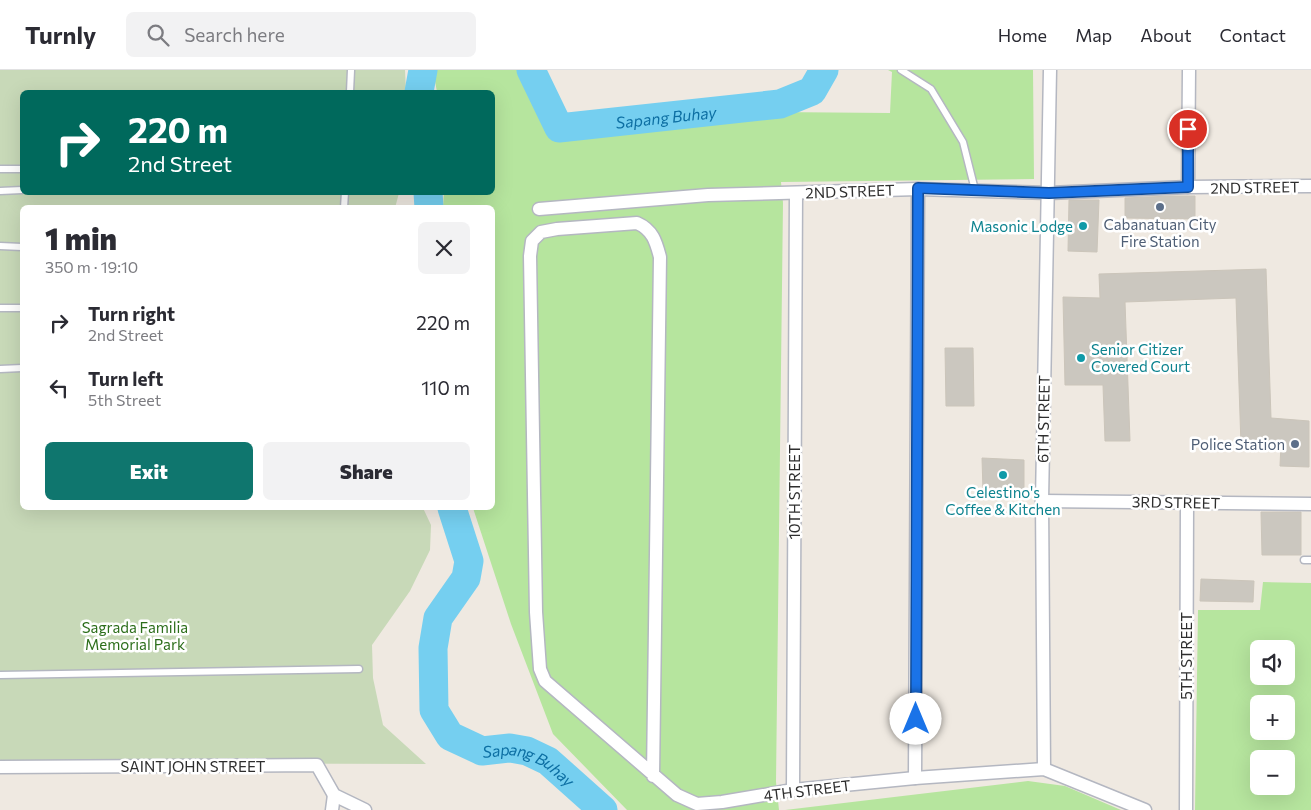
<!DOCTYPE html>
<meta charset="utf-8">
<style>
body{margin:0;font-family:Commissioner,sans-serif;background:#f2f2f3;color:#2b2b33;height:100vh;display:flex;flex-direction:column;font-size:19px;white-space:nowrap}
*{box-sizing:border-box;margin:0}
p{font-size:16px;color:#7c7c81}
.icon{flex:none;width:28px;height:28px;fill:none;stroke:currentColor;stroke-width:2;stroke-linecap:round;stroke-linejoin:round}
.map{position:relative;flex:1;overflow:hidden}
.drawer{position:absolute;left:20px;top:135px;width:475px;height:305px;display:flex;flex-direction:column;background:#fff;border-radius:8px;box-shadow:0 5px 20px #0002}
.drawer>*{flex:none}
.top-card{position:absolute;left:20px;top:20px;width:475px;height:105px;border-radius:8px;box-shadow:0 5px 20px #0002;background:#00695c;color:#fff;overflow:hidden}
.buttons{position:absolute;left:1250px;top:570px;display:grid;gap:10px}
.buttons a{display:grid;place-items:center;width:45px;height:45px;border-radius:8px;background:#fff;box-shadow:0 5px 20px #0002;font-size:25px}
.pin{position:absolute;display:grid;place-items:center;width:42px;height:42px;color:#fff;margin:-21px;border:2px solid #fff;border-radius:50%;box-shadow:0 1px 5px #0007}
.me{position:absolute;width:55px;margin:-28px;rotate:0deg;stroke-linejoin:round;filter:drop-shadow(0 0 4px #0008)}
.turn{display:flex;align-items:center;gap:18px;height:105px;padding:0 25px;font-size:22px}
.turn .icon{width:65px;height:65px;stroke-width:2.5}
.turn b{display:block;font-size:35px;line-height:42px}
.round{display:grid;place-items:center;flex:none;width:52px;height:52px;border-radius:8px;background:#f2f2f3}
.summary{display:flex;align-items:center;justify-content:space-between;height:85px;padding:0 25px}
h1{font-size:30px;font-weight:800;line-height:38px}
.cta{display:flex;gap:10px;margin-top:auto;padding:10px 25px}
.cta a{flex:1;height:58px;border-radius:8px;background:#0f766e;color:#fff;font-size:20px;font-weight:800;line-height:58px;text-align:center}
.cta a+a{background:#f2f2f3;color:#2b2b33}
ul{padding:0;list-style:none}
li{display:flex;align-items:center;gap:15px;height:65px;padding:0 25px}
li div{flex:1}
li b{display:block;font-size:19px}
li em{font-style:normal}
header{display:flex;align-items:center;gap:30px;box-sizing:border-box;height:70px;padding:0 25px;background:#fff;border-bottom:1px solid #e1e1e2}
header strong{font-size:24px}
nav{display:flex;gap:28px;margin-inline-start:auto;font-size:18px}
.search{width:350px;height:45px;background:#f2f2f3;display:flex;align-items:center;gap:12px;box-sizing:border-box;padding:0 18px;border-radius:8px;color:#7c7c81;font-size:19px}
.map>svg:first-child{display:block}
.green{fill:#b6e59e;fill-rule:evenodd}
.cemetery{fill:#c8d9b8}
.lines{fill:none;stroke-linecap:round;stroke-linejoin:round}
.river{stroke:#75cff0;stroke-width:29}
.building{fill:#cbc7bf;stroke:#cbc5ba}
.lane-casing{stroke:#b4b7c1;stroke-width:9}
.street-casing{stroke:#b4b7c1;stroke-width:15}
.lane{stroke:#fff;stroke-width:6}
.street{stroke:#fff;stroke-width:12}
.route-casing{stroke:#114b97;stroke-width:12}
.route{stroke:#1a73e8;stroke-width:9}
.service-dot{fill:#5c6f8a;stroke:#fff;stroke-width:2}
.culture-dot{fill:#0f9aa8;stroke:#fff;stroke-width:2}
.labels{text-anchor:middle;dominant-baseline:central;stroke-width:5;stroke-linejoin:round;paint-order:stroke}
.street-label{font-size:15px;fill:#2e2e2e;stroke:#fff}
.service-label{font-size:15px;fill:#4e5e75;stroke:#fff}
.culture-label{font-size:15px;fill:#0d838f;stroke:#fff;text-anchor:end}
.park-label{font-size:15px;fill:#2c6e1b;stroke:#fff}
.water-label{font-size:16px;font-style:italic;fill:#0d6fa3;stroke:#fff}
</style>
<header>
<strong>Turnly</strong>
<div class="search"><svg class="icon" aria-label="search" viewBox="0 0 24 24"><circle cx="10" cy="10" r="6"/><path d="M15 15l6 6"/></svg>Search here</div>
<nav><a>Home</a><a>Map</a><a>About</a><a>Contact</a></nav>
</header>
<div class="map">
<svg width="1311" height="740" viewBox="0 0 1311 740">
<rect width="100%" height="100%" fill="#efe9e1"/>
<!-- green -->
<g class="green">
<path d="M433 0H520L552 70 774 42 890 43 892 2 888 0H1033L1034 109 781 112 783 133 776 712 779 740H627L553 664 511 554 473 438H492V138L443 137 444 123 492 122V22H437Z"/>
<path d="M1263 512 1311 513V740H1195L1198 540H1260ZM1259 579H1286V606H1259ZM1259 634H1286V661H1259ZM1259 689H1286V716H1259Z"/>
<path d="M1028 711 1065 716 1121 740H785Z"/>
</g>
<!-- cemetery -->
<path class="cemetery" d="M0 0H405L406 22H22V122L399 123 395 138H22V438H423L431 455 430 480 410 521 372 575 373 608 383 655 426 694 0 693Z"/>
<g class="lines">
<!-- river -->
<g class="river">
<path id="s1" d="M531 0 559 58 780 34 812 21 824 0"/>
<path d="M419 22 423 0"/>
<path d="M428 122 429 138"/>
<path id="s2" d="M452 438 469 491 466 508 438 548 433 578 434 640 450 666 482 681 510 678 527 681 548 691 603 740"/>
</g>
</g>
<!-- building -->
<g class="building">
<path d="M1171 126H1195V149L1125 148V128Z"/>
<path d="M1069 130H1099L1097 182 1068 181Z"/>
<path d="M1266 199 1271 348 1309 351V397L1280 396 1281 374 1241 375 1236 228 1125 232 1130 371H1105L1103 315H1065L1063 227 1100 228 1099 204Z"/>
<path d="M945 278H973L974 336H946Z"/>
<path d="M982 388 1024 390V423L983 421Z"/>
<path d="M1261 442H1301V485H1262Z"/>
<path d="M1201 509 1254 511 1253 532 1200 531Z"/>
</g>
<g class="lines">
<defs>
<g id="lane">
<path d="M901 0 931 19 963 72 975 120"/>
<path d="M350 22 351 0"/>
<path d="M0 99H22"/>
<path d="M0 121 22 120"/>
<path d="M344 138 345 122"/>
<path d="M0 176 22 177"/>
<path d="M0 238H22"/>
<path d="M0 299 22 298"/>
<path d="M1304 490H1311"/>
<path d="M0 605 359 599"/>
</g>
<g id="street">
<path d="M1188 117 1189 0"/>
<path d="M539 139 708 125 918 119 1049 123 1188 117 1311 116"/>
<path d="M1042 431 1311 434"/>
<path d="M0 697 317 695 334 725 365 740"/>
<path d="M1044 699 1042 431 1050 0"/>
<path d="M653 706 660 187C656 172 653 160 637 153L557 159 541 162 532 171 530 186 536 542 540 599 545 611 677 725 697 734 722 732 793 720 915 708 1044 699 1145 740"/>
<path d="M915 708 918 119"/>
<path d="M793 720 796 123"/>
<path d="M332 740 334 725"/>
<path d="M1186 740 1187 432"/>
</g>
</defs>
<!-- lane casing -->
<use href="#lane" class="lane-casing"/>
<!-- street casing -->
<use href="#street" class="street-casing"/>
<!-- lane -->
<use href="#lane" class="lane"/>
<!-- street -->
<use href="#street" class="street"/>
</g>
<g class="lines">
<defs>
<path id="route" d="M916 649 918 118 1049 123 1188 117V59"/>
</defs>
<!-- route casing -->
<use href="#route" class="route-casing"/>
<!-- route -->
<use href="#route" class="route"/>
</g>
<!-- markers -->
<g class="service-dot">
<circle cx="1160" cy="137" r="5"/>
<circle cx="1295" cy="374" r="5"/>
</g>
<g class="culture-dot">
<circle cx="1083" cy="156" r="5"/>
<circle cx="1081" cy="288" r="5"/>
<circle cx="1003" cy="405" r="5"/>
</g>
<g class="labels">
<!-- street labels -->
<g class="street-label">
<text transform="translate(1255 117) rotate(-1)">2ND STREET</text>
<text transform="translate(850 121) rotate(-2)">2ND STREET</text>
<text transform="translate(1043 349) rotate(-89)">6TH STREET</text>
<text transform="translate(794 422) rotate(-90)">10TH STREET</text>
<text transform="translate(1176 432) rotate(1)">3RD STREET</text>
<text transform="translate(1186 586) rotate(-90)">5TH STREET</text>
<text x="193" y="696">SAINT JOHN STREET</text>
<text transform="translate(807 720) rotate(-7)">4TH STREET</text>
</g>
<!-- service labels -->
<g class="service-label">
<text x="1160" y="154">Cabanatuan City<tspan x="1160" dy="17">Fire Station</tspan></text>
<text x="1285" y="374" text-anchor="end">Police Station</text>
</g>
<!-- culture labels -->
<g class="culture-label">
<text x="1073" y="156">Masonic Lodge</text>
<text x="1091" y="279" text-anchor="start">Senior Citizer<tspan x="1091" dy="17">Covered Court</tspan></text>
<text x="1003" y="422" text-anchor="middle">Celestino's<tspan x="1003" dy="17">Coffee &amp; Kitchen</tspan></text>
</g>
<!-- park labels -->
<g class="park-label">
<text x="135" y="557">Sagrada Familia<tspan x="135" dy="17">Memorial Park</tspan></text>
</g>
<!-- water labels -->
<g class="water-label">
<text stroke="none"><textPath href="#s1" startOffset="172">Sapang Buhay</textPath></text>
<text stroke="none"><textPath href="#s2" startOffset="331">Sapang Buhay</textPath></text>
</g>
</g>
</svg>
<div class="buttons">
<a><svg class="icon" aria-label="sound" viewBox="0 0 24 24"><path d="M4 9h4l5-4v14l-5-4H4zM17 9q2 3 0 6"/></svg></a>
<a>+</a>
<a>−</a>
</div>
<div class="pin" style="left:1188px;top:59px;background:#d93025"><svg class="icon" aria-label="arrive" viewBox="0 0 24 24"><path d="M6 21V4h12l-3 4 3 4H6"/></svg></div>
<svg class="me" style="left:916px;top:649px" viewBox="-20 -20 40 40"><circle r="19" fill="#fff"/><path d="M0-13L10 11 0 6-10 11z" fill="#1a73e8"/></svg>
<div class="top-card">
<div class="turn"><svg class="icon" aria-label="right" viewBox="0 0 24 24"><path d="M7 20v-9h11M14 6l5 5-5 5"/></svg><div><b>220 m</b>2nd Street</div></div>
</div>
<section class="drawer">
<div class="summary"><div><h1>1 min</h1><p>350 m · 19:10</p></div><a class="round"><svg class="icon" aria-label="close" viewBox="0 0 24 24"><path d="M6 6l12 12M18 6L6 18"/></svg></a></div>
<ul>
<li><svg class="icon" aria-label="right" viewBox="0 0 24 24"><path d="M7 20v-9h11M14 6l5 5-5 5"/></svg><div><b>Turn right</b><p>2nd Street</p></div><em>220 m</em></li>
<li><svg class="icon" aria-label="left" viewBox="0 0 24 24"><path d="M17 20v-9H6M10 6l-5 5 5 5"/></svg><div><b>Turn left</b><p>5th Street</p></div><em>110 m</em></li>
</ul>
<div class="cta"><a>Exit</a><a>Share</a></div>
</section>
</div>
